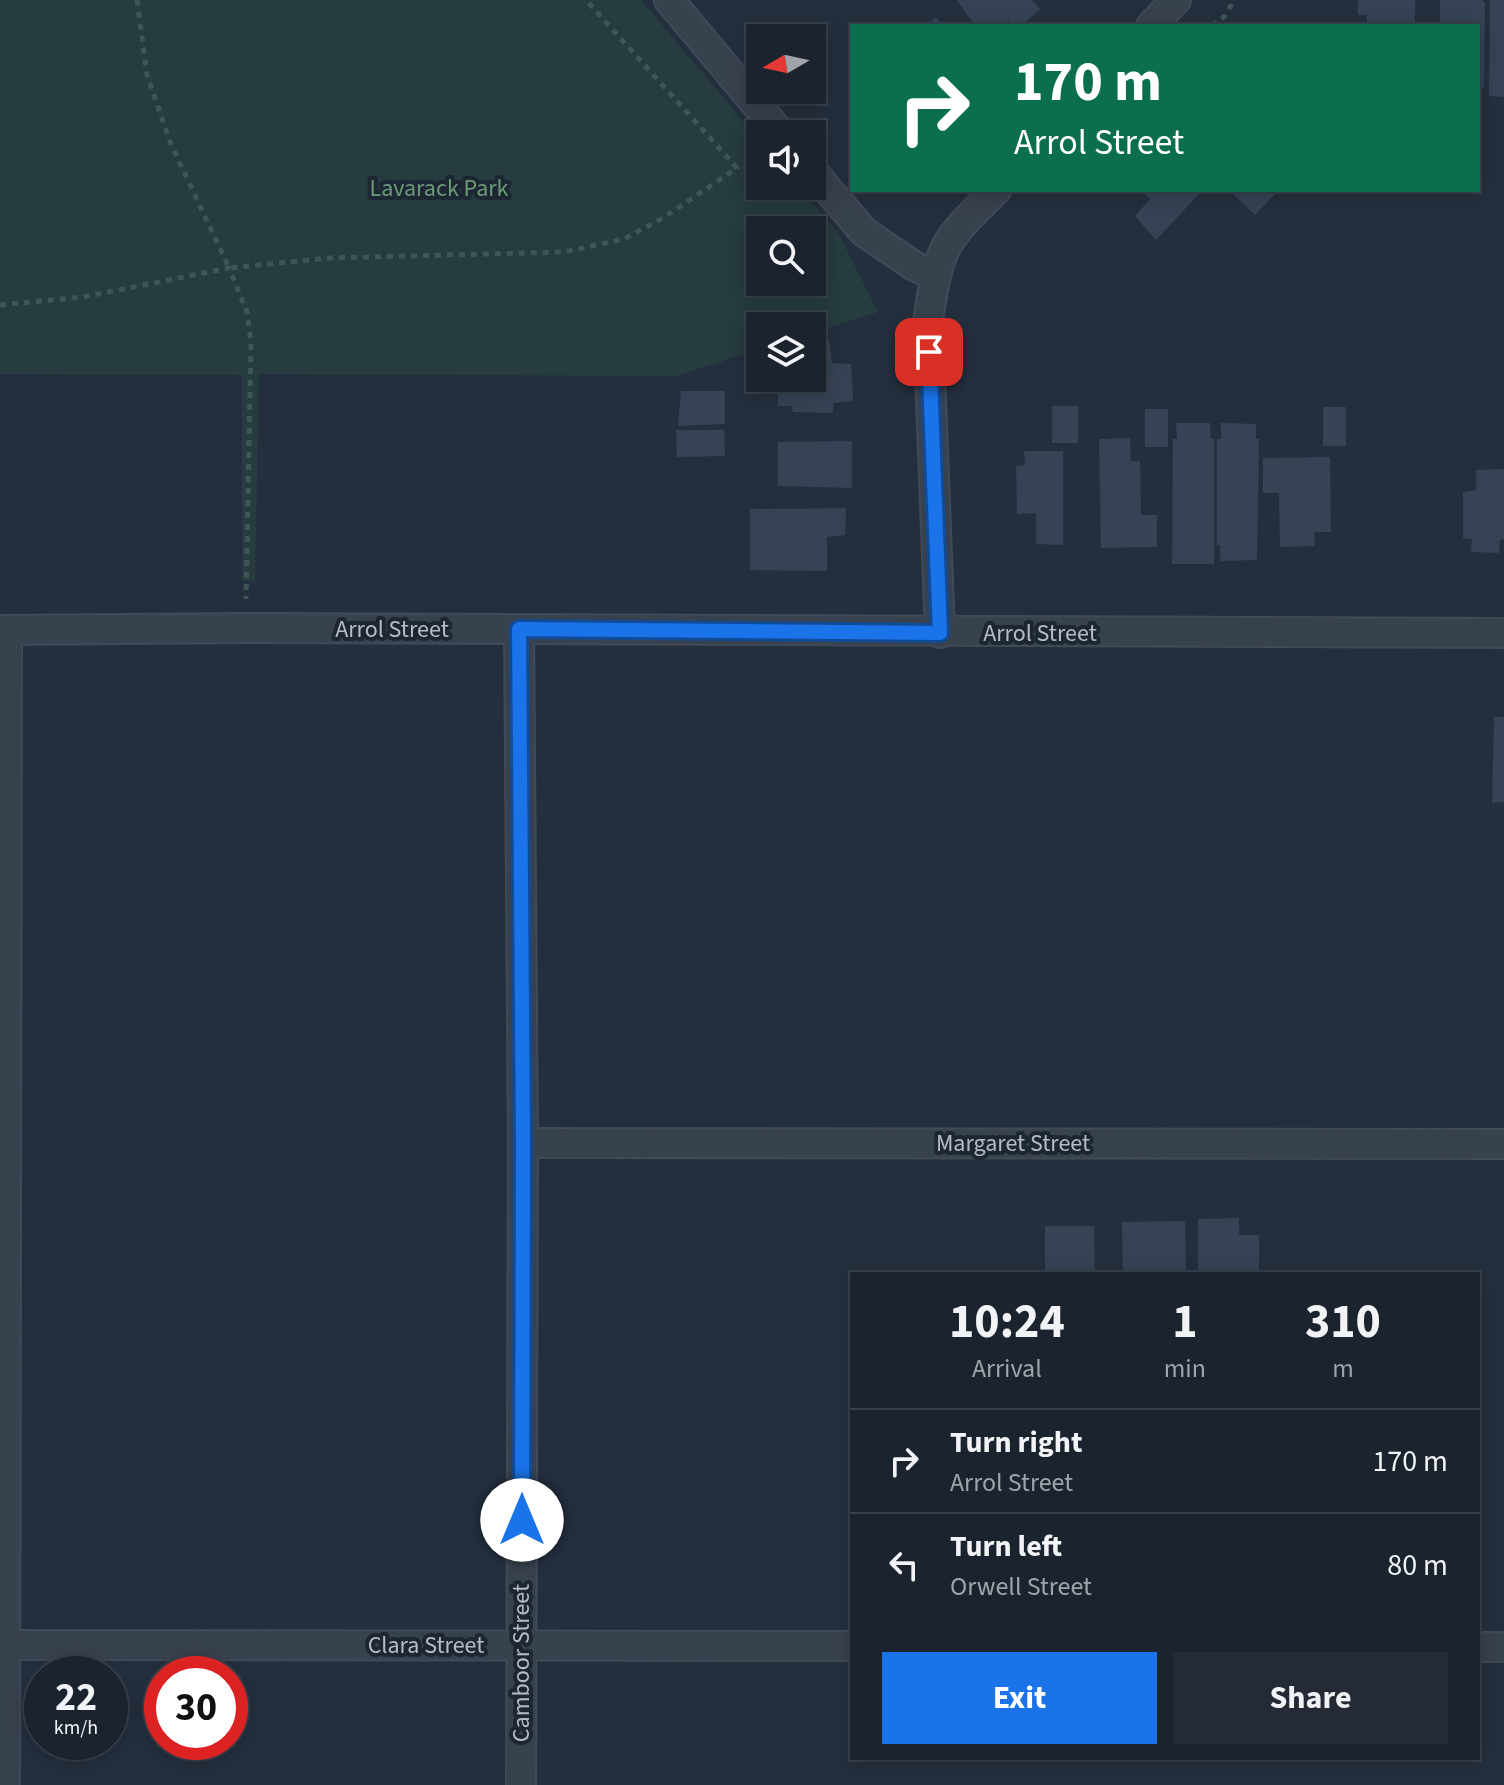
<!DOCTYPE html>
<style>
body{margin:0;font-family:"Source Sans 3",sans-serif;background:#242b36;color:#f1f3f6;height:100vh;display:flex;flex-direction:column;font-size:30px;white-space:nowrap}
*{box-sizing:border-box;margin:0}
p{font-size:26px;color:#a0a4aa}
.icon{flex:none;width:44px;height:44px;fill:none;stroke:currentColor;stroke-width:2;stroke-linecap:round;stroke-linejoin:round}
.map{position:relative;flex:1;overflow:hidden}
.details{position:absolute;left:850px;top:1272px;width:630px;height:488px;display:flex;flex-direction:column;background:#1b232e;border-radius:0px;box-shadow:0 4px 20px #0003,0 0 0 2px #39404a}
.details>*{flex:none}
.hud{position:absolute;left:850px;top:24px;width:630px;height:168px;border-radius:0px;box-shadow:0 4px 20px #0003,0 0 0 2px #39404a;background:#0b6e4f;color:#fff;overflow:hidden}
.needle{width:52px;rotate:261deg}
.fabs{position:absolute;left:746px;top:24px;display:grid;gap:16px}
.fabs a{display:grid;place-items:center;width:80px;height:80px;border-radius:0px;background:#1b232e;box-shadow:0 4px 20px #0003,0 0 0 2px #39404a;font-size:40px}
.speed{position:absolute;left:24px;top:1656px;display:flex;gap:16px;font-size:40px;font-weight:700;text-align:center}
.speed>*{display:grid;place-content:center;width:104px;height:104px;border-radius:50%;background:#1b232e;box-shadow:0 4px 20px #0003,0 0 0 2px #39404a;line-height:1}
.speed small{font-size:20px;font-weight:400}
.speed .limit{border:12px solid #d22;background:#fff;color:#111}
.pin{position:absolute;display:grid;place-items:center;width:68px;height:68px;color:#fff;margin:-34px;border-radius:16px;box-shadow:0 4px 12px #0006}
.me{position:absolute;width:88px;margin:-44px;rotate:0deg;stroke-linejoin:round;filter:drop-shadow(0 0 6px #0008)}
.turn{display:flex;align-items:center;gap:28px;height:168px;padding:0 32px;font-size:36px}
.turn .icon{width:104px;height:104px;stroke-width:2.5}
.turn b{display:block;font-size:56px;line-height:68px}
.eta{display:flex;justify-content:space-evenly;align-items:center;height:136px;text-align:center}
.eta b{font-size:48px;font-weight:700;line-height:56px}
.action{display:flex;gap:16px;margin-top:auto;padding:16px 32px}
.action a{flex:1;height:92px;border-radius:0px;background:#1a73e8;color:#fff;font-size:32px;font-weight:700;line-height:92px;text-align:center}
.action a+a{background:#242b36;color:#f1f3f6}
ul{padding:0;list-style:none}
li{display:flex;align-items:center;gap:24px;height:104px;padding:0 32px;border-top:2px solid #39404a}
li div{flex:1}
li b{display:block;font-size:30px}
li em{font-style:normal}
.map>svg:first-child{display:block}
.green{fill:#263c3f;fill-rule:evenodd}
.building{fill:#364354}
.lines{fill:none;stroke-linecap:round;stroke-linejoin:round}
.minor-casing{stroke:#414a57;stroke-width:32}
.path{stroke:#3f5557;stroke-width:5;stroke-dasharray:6 6;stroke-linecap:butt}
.minor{stroke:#38414e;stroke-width:28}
.route-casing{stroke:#114b97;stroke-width:20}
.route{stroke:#1a73e8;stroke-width:14}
.labels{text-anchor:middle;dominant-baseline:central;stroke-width:8;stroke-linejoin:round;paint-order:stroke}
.park-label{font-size:24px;fill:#6b9a76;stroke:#1d2633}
.street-label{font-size:24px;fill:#b4bcc9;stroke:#1d2633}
</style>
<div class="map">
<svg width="1504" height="1785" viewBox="0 0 1504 1785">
<rect width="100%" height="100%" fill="#242f3e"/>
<!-- green -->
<path class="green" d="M0 0H641L760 141V186H798L840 236 878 312 812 333V326H760V349L677 376 259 374 255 581H242V375L0 374ZM760 230H812V282H760Z"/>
<!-- building -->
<g class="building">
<path d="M957 0H1032L1040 9 1021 26H1012L1009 20 1003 26H975Z"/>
<path d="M1358 0H1415V26H1367V15H1358Z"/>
<path d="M1440 0H1482L1485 3 1484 88 1481 87V97H1478V26H1440Z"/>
<path d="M1490 0H1504V97L1489 96Z"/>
<path d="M936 17 944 26H926Z"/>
<path d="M1141 190H1199L1201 192 1156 240 1135 216 1150 199Z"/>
<path d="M1229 190H1279L1255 215Z"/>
<path d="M829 339 832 363 851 364 853 401 833 403V413L793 412 792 406H778V383L761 384V378H812V340Z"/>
<path d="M681 391H725V424L678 426Z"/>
<rect x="1052" y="406" width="26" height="37"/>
<rect x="1323" y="407" width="23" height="39"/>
<rect x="1145" y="409" width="23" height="38"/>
<path d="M1176 423H1210L1211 439H1214V564H1172L1173 439H1177Z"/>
<path d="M1221 423 1256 424V439H1259L1257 560 1220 561V545H1217V439H1221Z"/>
<path d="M676 430H724L725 456 677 457Z"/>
<path d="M1130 438 1131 461H1140L1141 515H1157V547L1101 548 1099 439Z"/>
<path d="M852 441V488L778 486V442Z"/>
<path d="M1024 451H1063V545L1036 544V513L1017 514 1016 466 1025 465Z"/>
<path d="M1330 457 1331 532H1314L1315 546 1280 547 1279 493H1263V458Z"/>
<path d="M1504 469V539L1500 540 1499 553 1471 552 1472 539 1463 538V492L1476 490V470Z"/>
<path d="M846 508 845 535 827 537V571L750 570V509Z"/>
<path d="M1494 717H1504V802L1492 803Z"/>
<path d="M1239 1218V1235H1259V1274H1198V1219Z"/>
<path d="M1185 1221 1186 1274H1123L1122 1222Z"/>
<path d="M1045 1226H1094L1095 1274H1045Z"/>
</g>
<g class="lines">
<defs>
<g id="minor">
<path d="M669 0 781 134"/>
<path d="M1151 26 1176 0"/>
<path d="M812 171 864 232 914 266 936 276"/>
<path d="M519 629 523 1143 521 1785"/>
<path d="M0 630 246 628 1504 633"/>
<path d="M940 633 928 321C932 296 935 269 946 247 958 225 979 208 996 190"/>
<path d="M523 1143 1504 1144"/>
<path d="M0 1645 852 1646"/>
<path d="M1478 1647H1504"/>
<path d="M5 1785 7 630"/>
</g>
</defs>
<!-- minor casing -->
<use href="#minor" class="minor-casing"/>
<!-- path -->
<g class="path">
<path d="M137 0 147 75 170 142 229 268 329 258 564 252 624 239 663 218 737 168 586 0"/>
<path d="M1212 26 1225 16 1234 0"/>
<path d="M0 305 83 297 229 268 247 312 251 343 246 599"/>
</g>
<!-- minor -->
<use href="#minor" class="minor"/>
</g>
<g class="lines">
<defs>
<path id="route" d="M522 1520 523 1143 519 629 940 633 929 352"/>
</defs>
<!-- route casing -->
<use href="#route" class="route-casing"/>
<!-- route -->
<use href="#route" class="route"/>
</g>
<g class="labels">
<!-- park labels -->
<g class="park-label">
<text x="439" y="188">Lavarack Park</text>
</g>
<!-- street labels -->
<g class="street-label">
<text x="392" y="629">Arrol Street</text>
<text x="1040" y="633">Arrol Street</text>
<text x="1013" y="1143">Margaret Street</text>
<text x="426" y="1645">Clara Street</text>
<text transform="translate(521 1663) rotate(-90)">Camboor Street</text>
</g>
</g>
</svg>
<div class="fabs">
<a><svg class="needle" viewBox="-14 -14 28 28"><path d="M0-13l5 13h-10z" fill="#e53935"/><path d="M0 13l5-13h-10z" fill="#a0a4aa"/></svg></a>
<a><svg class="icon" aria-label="sound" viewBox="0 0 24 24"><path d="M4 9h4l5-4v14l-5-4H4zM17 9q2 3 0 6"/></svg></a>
<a><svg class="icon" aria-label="search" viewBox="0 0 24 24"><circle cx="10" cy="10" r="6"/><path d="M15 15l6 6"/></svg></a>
<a><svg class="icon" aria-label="layers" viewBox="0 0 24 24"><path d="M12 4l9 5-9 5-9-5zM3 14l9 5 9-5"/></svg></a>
</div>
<div class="speed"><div>22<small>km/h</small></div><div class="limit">30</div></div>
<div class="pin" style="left:929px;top:352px;background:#d93025"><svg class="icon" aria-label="arrive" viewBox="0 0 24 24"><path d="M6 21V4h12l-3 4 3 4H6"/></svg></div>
<svg class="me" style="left:522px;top:1520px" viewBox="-20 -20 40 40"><circle r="19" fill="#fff"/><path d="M0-13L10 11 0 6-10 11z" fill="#1a73e8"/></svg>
<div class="hud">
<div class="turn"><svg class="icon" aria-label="right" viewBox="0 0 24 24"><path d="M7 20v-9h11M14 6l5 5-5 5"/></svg><div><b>170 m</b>Arrol Street</div></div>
</div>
<section class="details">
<div class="eta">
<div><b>10:24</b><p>Arrival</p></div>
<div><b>1</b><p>min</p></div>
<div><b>310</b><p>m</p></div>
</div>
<ul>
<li><svg class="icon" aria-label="right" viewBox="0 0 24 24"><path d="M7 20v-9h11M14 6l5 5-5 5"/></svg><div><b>Turn right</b><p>Arrol Street</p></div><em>170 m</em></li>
<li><svg class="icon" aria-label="left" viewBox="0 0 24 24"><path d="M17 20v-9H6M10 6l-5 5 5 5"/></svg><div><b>Turn left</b><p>Orwell Street</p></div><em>80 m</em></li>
</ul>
<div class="action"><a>Exit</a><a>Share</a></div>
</section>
</div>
